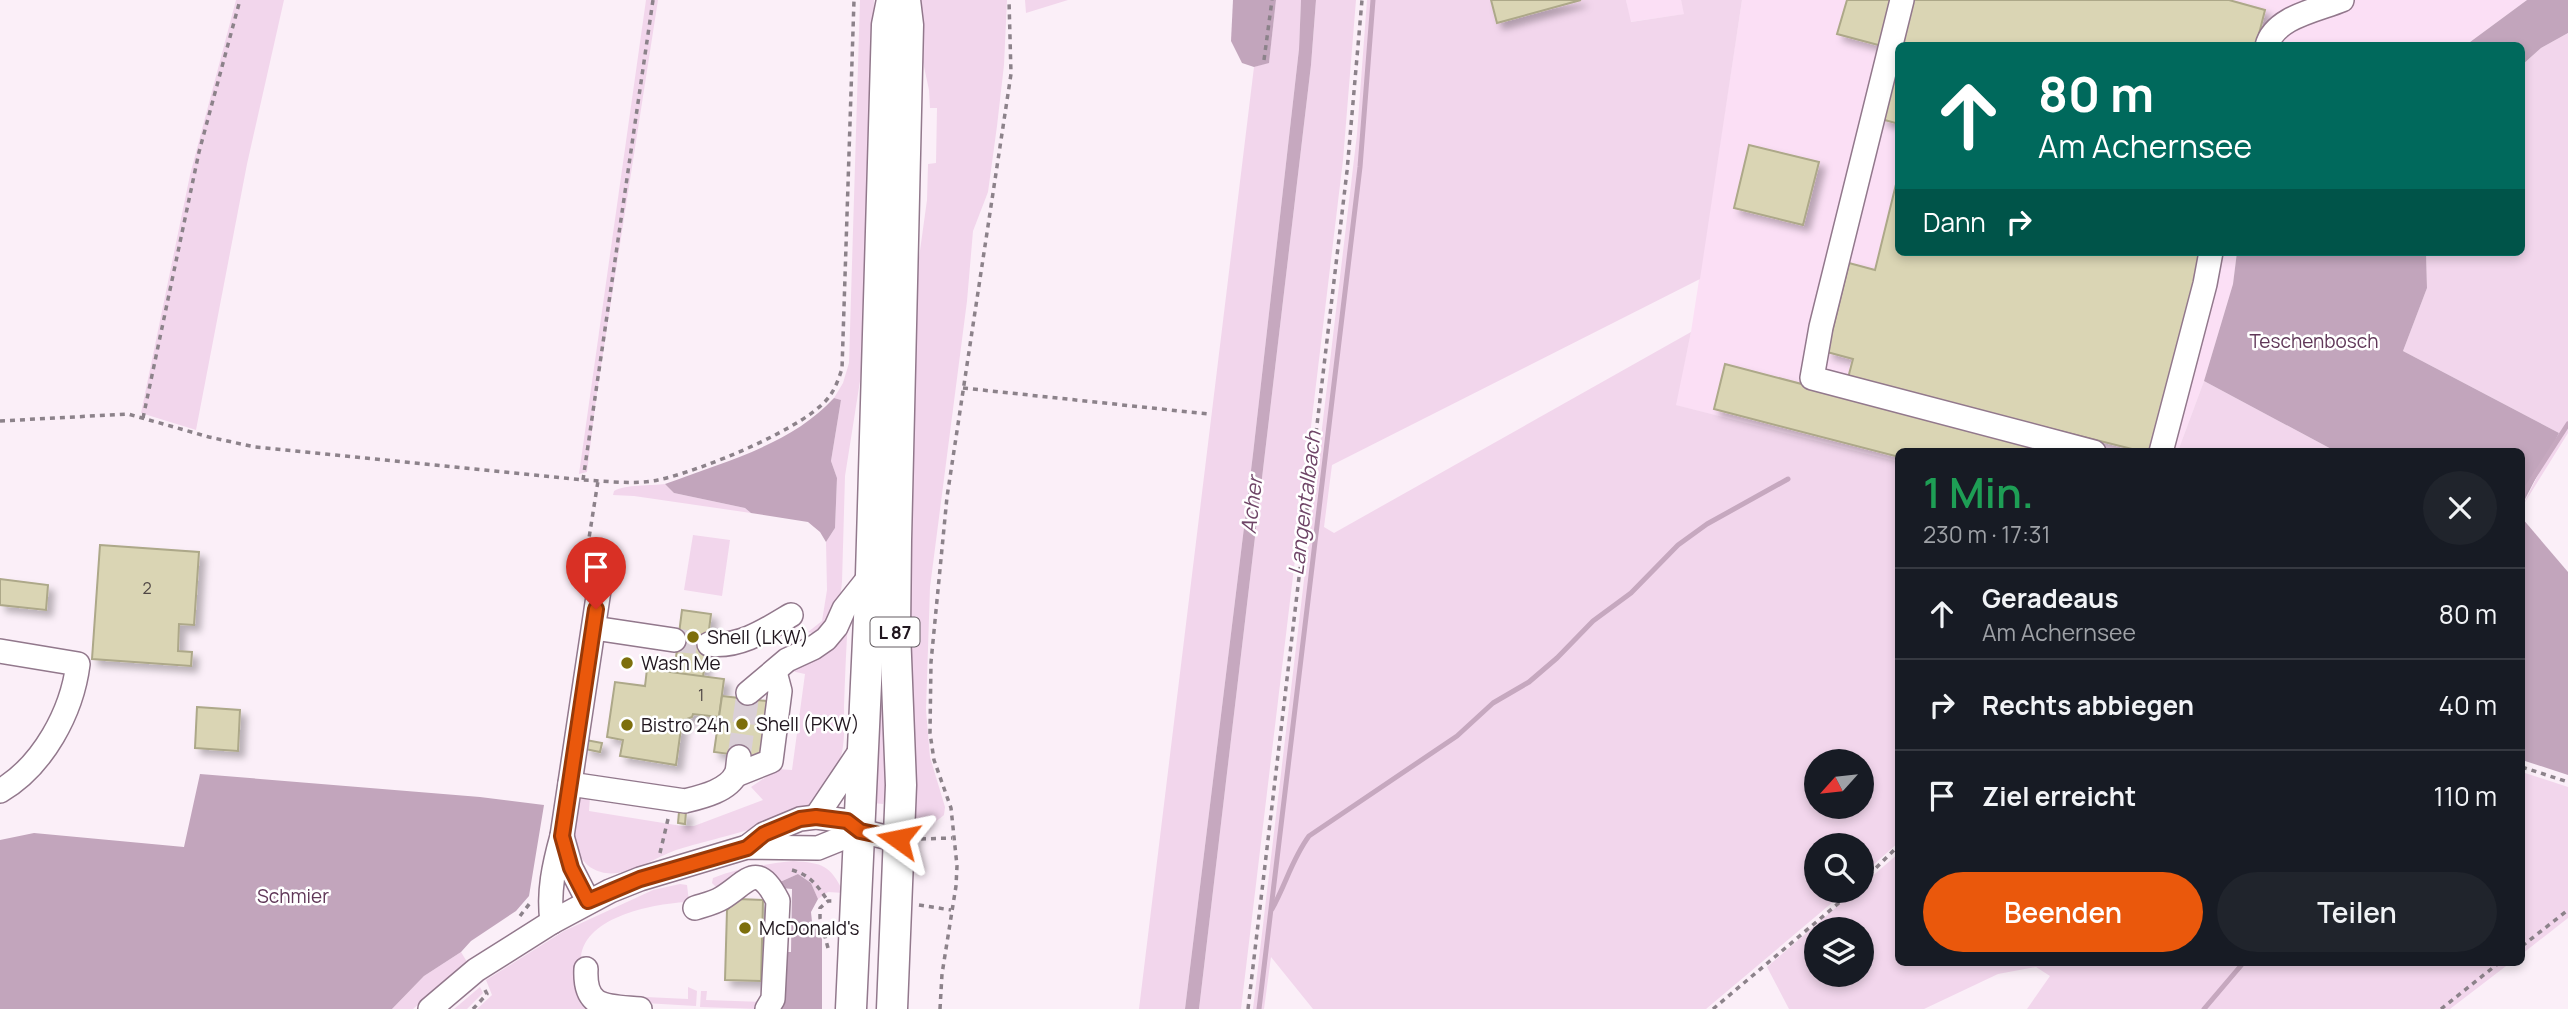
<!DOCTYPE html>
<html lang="de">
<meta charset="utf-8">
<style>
body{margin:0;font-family:Manrope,sans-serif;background:#20242c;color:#f1f3f6;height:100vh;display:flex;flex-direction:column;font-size:26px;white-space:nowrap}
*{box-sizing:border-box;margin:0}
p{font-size:23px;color:#9ea1a6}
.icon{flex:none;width:38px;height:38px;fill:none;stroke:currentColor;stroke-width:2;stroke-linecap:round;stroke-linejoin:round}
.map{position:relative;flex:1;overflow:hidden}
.side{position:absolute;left:1895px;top:448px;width:630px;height:518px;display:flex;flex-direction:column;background:#171b24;border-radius:10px;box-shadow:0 4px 10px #0003}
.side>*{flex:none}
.hud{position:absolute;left:1895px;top:42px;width:630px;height:214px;border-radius:10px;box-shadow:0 4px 10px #0003;background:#00695c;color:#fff;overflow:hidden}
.needle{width:46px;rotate:243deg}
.fabs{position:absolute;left:1804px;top:749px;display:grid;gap:14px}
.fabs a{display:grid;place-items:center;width:70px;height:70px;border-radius:50%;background:#171b24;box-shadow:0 4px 10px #0003;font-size:35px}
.pin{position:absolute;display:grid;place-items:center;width:60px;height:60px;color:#fff;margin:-72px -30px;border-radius:50% 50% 50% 0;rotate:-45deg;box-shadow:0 0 7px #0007}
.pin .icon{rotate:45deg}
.me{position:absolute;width:77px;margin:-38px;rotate:282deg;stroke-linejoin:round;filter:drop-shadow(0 0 5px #0008)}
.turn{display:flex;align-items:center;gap:24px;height:147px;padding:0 28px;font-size:32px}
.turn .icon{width:91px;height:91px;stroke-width:2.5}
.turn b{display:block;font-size:49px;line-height:60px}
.then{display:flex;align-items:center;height:66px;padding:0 28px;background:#0003;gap:14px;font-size:26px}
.round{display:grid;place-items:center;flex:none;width:74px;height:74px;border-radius:37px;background:#20242c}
.head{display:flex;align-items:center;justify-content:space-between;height:119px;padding:0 28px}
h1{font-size:42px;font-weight:600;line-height:52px;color:#1e9e55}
.button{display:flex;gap:14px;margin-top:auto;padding:14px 28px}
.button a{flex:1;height:80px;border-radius:42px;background:#ea580c;color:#fff;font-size:28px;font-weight:600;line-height:80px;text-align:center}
.button a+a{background:#20242c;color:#f1f3f6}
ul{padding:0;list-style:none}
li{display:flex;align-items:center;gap:21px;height:91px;padding:0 28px;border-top:2px solid #363941}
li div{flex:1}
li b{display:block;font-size:26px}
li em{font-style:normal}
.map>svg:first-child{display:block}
.built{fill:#fbdff5}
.green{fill:#f2d6ec;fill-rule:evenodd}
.forest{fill:#c2a5bc}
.water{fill:#c6a8bf}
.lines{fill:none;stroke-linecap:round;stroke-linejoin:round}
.stream{stroke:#c6a8bf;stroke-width:5}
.building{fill:#dad5b4;stroke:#ada889;stroke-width:2;filter:url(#shadow)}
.minor-tunnel{stroke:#dacfd7;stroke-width:23;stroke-dasharray:23 11;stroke-linecap:butt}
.minor-casing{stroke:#92788c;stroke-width:26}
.major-casing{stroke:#92788c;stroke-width:33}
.path{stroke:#8c828a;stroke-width:3.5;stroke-dasharray:5 5;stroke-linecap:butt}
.minor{stroke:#fff;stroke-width:23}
.major{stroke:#fff;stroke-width:30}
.route-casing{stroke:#983908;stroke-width:18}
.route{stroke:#ea580c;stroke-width:12}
.poi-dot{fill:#7d6f0c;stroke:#fff;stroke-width:2.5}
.labels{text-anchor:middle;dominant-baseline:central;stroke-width:5;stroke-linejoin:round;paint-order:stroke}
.number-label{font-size:16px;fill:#4f4644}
.shield{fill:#fff;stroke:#645d62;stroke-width:2}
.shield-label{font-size:18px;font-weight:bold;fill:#21171f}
.park-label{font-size:19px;fill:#603758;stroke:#fff}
.poi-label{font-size:19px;fill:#21171f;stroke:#fff;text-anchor:start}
.water-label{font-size:21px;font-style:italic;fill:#6f4567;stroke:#fff}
</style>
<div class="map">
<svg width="2568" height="1009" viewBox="0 0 2568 1009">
<defs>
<filter id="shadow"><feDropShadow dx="6" dy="6" stdDeviation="3.5" flood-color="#0004"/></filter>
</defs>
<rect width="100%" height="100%" fill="#fbeff8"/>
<!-- built -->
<g class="built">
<path d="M1626 0H1681L1685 14 1630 22Z"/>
<path d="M1742 0H2527L2466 45 1899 46V252H2237L2233 284 2204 381 2178 451 1899 452V462L1675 405 1691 332Z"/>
</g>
<!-- green -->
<g class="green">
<path d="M236 0H284L247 164 196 430 141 413 190 175Z"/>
<path d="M646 0H658L597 392 587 472 579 474Z"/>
<path d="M860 0H874L866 343 845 476 842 582 839 608 819 635 808 632 822 621 827 590 826 542 835 528 837 478 831 461 841 400 834 398 843 383 849 363Z"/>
<path d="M920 0H1007L1004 65 997 126 988 192 973 231 967 301 930 587 926 710 930 757 945 807 944 815 929 827H922L913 818 906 628 914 294 927 200 928 164 936 163 937 108H930L929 90 918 39Z"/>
<path d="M1025 0H1068L1026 13Z"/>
<path d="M1276 0H1301L1299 49 1253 454 1185 1009H1139L1254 67 1269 62Z"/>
<path d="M1316 0H1356L1343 160 1241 1009H1199L1311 65Z"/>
<path d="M1367 0H1490L1497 23 1582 0H1626L1631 22 1684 14 1681 0H1742L1700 279 1332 465 1324 527 1334 533 1691 332 1676 405 1899 462V842L1862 875V845H1816V891H1846L1706 1009H1313L1271 957 1264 1009H1253L1357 134ZM1816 761H1862V807H1816Z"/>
<path d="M2568 33V433L2522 507 2559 433 2403 351 2427 288 2426 252H2522V65L2541 48Z"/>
<path d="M2204 381 2335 451H2178Z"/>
<path d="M665 484 674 493 745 508 751 513 634 496 613 495 614 491C626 484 651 486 665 484Z"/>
<path d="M693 535 730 540 722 596 684 590Z"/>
<path d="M848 621C846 650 845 678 844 706 844 727 846 751 836 769 831 780 820 796 812 804 792 822 706 840 676 850 654 858 624 879 601 872 569 864 571 820 576 794L590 797 589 811 682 826H694L763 800 751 787 778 769 792 770 805 674 791 671Z"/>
<path d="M881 630 889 784 883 804 873 803Z"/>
<path d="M2522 772 2568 787V918L2522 954Z"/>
<path d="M1899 853V962L2510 963 2450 1009H2027L2050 976 2036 967 1998 974 1924 1009H1789L1767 967 1855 891H1862V885ZM1816 929H1862V975H1816Z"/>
<path d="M793 861C823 863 830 865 844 893L828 892 818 899 811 883 798 874 780 882 769 873 721 892 712 883 713 878C738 868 766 864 793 861Z"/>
<path d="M680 884 687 885 689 902C656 903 585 916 581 957 580 970 592 996 596 1009H477L492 995 486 980 564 931 653 890Z"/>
<path d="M461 952 467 962 413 1009H392L424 976Z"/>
<path d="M480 987 483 993 467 1009H454Z"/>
<path d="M688 987 697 991 696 1006 609 1001 600 998 603 995 688 999Z"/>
<path d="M701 991H707L706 1000 767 1002 757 1009 700 1007Z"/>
</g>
<!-- forest -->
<g class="forest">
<path d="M1233 0H1276L1269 63 1254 67 1242 63 1231 41Z"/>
<path d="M2527 0H2568V33L2541 48 2522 65V46L2466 45Z"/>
<path d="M2237 252H2426L2427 288 2403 351 2559 433 2522 505V452L2335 451 2204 381 2233 284Z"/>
<path d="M834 398 841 400 831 461 837 478 835 528 826 542 820 532 808 522 751 513 745 508 674 493 665 484C723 462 791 445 834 398Z"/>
<path d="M2522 518 2568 572V775L2522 760Z"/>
<path d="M200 774 480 797 544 805 529 896 516 911 471 941 461 952 424 976 392 1009H0V840L34 833 184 847Z"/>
<path d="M798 874 811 883 818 899 811 912 812 922 822 939V1009H774L781 952H791L792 889 782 888 780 882Z"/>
</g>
<!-- water -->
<path class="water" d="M1301 0H1316L1311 65 1199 1009H1185L1253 454 1299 49Z"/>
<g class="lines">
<!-- stream -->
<g class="stream">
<path d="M2522 495 2568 424"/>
<path d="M1272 909C1286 884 1292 859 1309 836L1457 736 1493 703 1529 682 1557 658 1593 621 1631 593 1678 545 1707 524 1788 479"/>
<path d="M1259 1009 1360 167 1373 0"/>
<path d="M2204 1009 2244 962"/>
</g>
</g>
<!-- building -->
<g class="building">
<path d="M1491 0H1581L1497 23Z"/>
<path d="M1847 0H1894L1882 46 1837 34Z"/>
<path d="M1912 0H2229L2265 10 2256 46H1901Z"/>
<path d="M1899 52V124L1881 119Z"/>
<path d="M1749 145 1819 162 1803 225 1734 208Z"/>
<path d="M1899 172V252H2202L2153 452H2144L1848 378 1853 359 1827 352 1849 263 1875 270Z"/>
<path d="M1725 364 2062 452H1899V457L1714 409Z"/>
<path d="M100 545 199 552 194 625 179 624 178 651 192 652 191 666 92 659Z"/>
<path d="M0 579 48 585 46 610 0 605Z"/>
<path d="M682 610 711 614 703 677 674 673Z"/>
<path d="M647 669 724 679 719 717 693 714 692 717 682 721 676 765 620 756 623 740 607 737 615 682 645 686Z"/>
<path d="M722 696 775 702 767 759 714 752Z"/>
<path d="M197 707 240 710 238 751 195 748Z"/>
<path d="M586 740 602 743 600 752 585 749Z"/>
<path d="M679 812H686L685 824 678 823Z"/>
<path d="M738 899 763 900 761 981 725 980 727 910Z"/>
</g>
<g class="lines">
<!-- minor-tunnel -->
<g class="minor-tunnel">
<path d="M674 640 709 644"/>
<path d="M739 757 748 693"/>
</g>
<defs>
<g id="minor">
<path d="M1902 0 1821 327 1812 378 2094 452"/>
<path d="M2267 46C2274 17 2318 10 2342 0"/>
<path d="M2161 452 2205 284 2211 252"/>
<path d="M594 628 674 640"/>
<path d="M709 644C739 648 766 630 791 615"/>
<path d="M0 651 78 664C72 712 43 766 0 791"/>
<path d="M748 693 787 660 813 648 826 639 836 627 844 609 871 575"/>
<path d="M736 775 771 761 780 691 775 672"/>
<path d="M570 784 685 801C701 797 728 791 736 774 738 770 738 762 739 757"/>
<path d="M816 817 863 747"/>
<path d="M562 836 599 590"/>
<path d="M747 847 764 834 800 819 816 817 847 821 860 831 898 840"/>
<path d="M695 908C704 905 714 903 722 898 748 882 757 860 778 901L773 999 767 1009"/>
<path d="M552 922C548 892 554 865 562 836L571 868 588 901"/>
<path d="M586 969C584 1009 606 1006 640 1009"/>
<path d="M430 1009 476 970 552 922 610 891 640 879 747 847 818 848 860 831"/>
</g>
<g id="major">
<path d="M851 1009 871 575 887 25 892 0"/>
<path d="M892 1009 901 785 895 631 896 540 908 25 905 0"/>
</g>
</defs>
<!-- minor casing -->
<use href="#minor" class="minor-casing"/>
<!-- major casing -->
<use href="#major" class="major-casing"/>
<!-- path -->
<g class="path">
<path d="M1264 60 1272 0"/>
<path d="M963 388 1208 414"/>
<path d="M143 418 199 152 240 0"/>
<path d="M0 421 128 414 209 437 255 447 583 480C607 481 634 485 658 480 697 472 811 427 831 394 836 387 839 377 842 369L854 0"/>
<path d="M583 480 653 0"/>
<path d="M583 576 598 481"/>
<path d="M2522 767 2568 782"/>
<path d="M921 839 952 838"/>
<path d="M660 853 668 819"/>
<path d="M792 870C810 875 817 885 828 901"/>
<path d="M1862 882 1899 845"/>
<path d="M919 905 951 910"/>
<path d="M520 916 530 903"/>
<path d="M2522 946 2568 910"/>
<path d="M828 948 820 918V908L828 901H834"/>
<path d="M473 1009 487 994 484 988"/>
<path d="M940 1009 942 974 956 886 957 866 951 808 934 760 930 733 931 662 947 497 1011 74 1009 0"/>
<path d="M1248 1009 1347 171 1362 0"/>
<path d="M1713 1009 1853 891"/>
<path d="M2441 1009 2500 962"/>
</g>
<!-- minor -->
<use href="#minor" class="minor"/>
<!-- major -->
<use href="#major" class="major"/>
</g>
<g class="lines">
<defs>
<path id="route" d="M596 609 562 836 571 868 588 901 640 879 747 848 764 834 800 819 816 817 847 821 860 831 898 839"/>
</defs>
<!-- route casing -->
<use href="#route" class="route-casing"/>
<!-- route -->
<use href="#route" class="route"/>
</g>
<!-- markers -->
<g class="poi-dot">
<circle cx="693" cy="637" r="7"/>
<circle cx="627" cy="663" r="7"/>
<circle cx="742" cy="724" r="7"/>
<circle cx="627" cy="725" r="7"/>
<circle cx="745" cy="928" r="7"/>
</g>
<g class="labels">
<!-- number labels -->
<g class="number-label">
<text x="147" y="588">2</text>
<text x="701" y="695">1</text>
</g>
<!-- shield labels -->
<rect class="shield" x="870.5" y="617.5" width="49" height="29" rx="5"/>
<g class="shield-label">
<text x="895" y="632">L 87</text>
</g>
<!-- park labels -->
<g class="park-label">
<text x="2314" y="341">Teschenbosch</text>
<text x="293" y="896">Schmier</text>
</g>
<!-- poi labels -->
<g class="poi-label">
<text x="707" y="637">Shell (LKW)</text>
<text x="641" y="663">Wash Me</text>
<text x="756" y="724">Shell (PKW)</text>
<text x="641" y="725">Bistro 24h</text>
<text x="759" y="928">McDonald's</text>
</g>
<!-- water labels -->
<g class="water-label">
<text transform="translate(1304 503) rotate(-83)">Langentalbach</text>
<text transform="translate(1251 505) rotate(-83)">Acher</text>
</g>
</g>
</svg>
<div class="fabs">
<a><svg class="needle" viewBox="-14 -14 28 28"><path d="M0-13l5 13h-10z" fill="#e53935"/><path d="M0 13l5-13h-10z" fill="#9ea1a6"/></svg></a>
<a><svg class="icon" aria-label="search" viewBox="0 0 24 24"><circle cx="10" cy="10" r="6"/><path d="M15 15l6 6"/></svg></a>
<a><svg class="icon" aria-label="layers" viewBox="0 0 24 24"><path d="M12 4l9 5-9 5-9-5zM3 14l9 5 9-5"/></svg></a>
</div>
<div class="pin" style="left:596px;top:609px;background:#d93025"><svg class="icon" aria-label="arrive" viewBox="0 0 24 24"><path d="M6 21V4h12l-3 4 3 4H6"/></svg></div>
<svg class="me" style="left:898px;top:839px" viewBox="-20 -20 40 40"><path d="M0-17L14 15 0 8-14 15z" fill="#ea580c" stroke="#fff" stroke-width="4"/></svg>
<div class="hud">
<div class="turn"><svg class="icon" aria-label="ahead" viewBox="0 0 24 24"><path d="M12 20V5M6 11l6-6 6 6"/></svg><div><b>80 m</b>Am Achernsee</div></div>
<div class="then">Dann<svg class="icon" aria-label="right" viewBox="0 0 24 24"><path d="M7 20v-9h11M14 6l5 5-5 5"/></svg></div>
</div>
<section class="side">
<div class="head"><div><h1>1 Min.</h1><p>230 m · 17:31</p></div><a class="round"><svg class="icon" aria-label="close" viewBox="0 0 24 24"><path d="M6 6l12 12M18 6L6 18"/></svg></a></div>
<ul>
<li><svg class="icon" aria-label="ahead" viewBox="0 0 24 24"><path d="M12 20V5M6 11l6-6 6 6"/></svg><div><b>Geradeaus</b><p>Am Achernsee</p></div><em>80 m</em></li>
<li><svg class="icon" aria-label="right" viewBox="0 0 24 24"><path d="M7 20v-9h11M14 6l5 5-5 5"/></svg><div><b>Rechts abbiegen</b></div><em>40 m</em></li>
<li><svg class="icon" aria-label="arrive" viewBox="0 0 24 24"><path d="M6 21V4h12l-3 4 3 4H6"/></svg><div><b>Ziel erreicht</b></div><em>110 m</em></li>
</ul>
<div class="button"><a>Beenden</a><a>Teilen</a></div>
</section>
</div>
